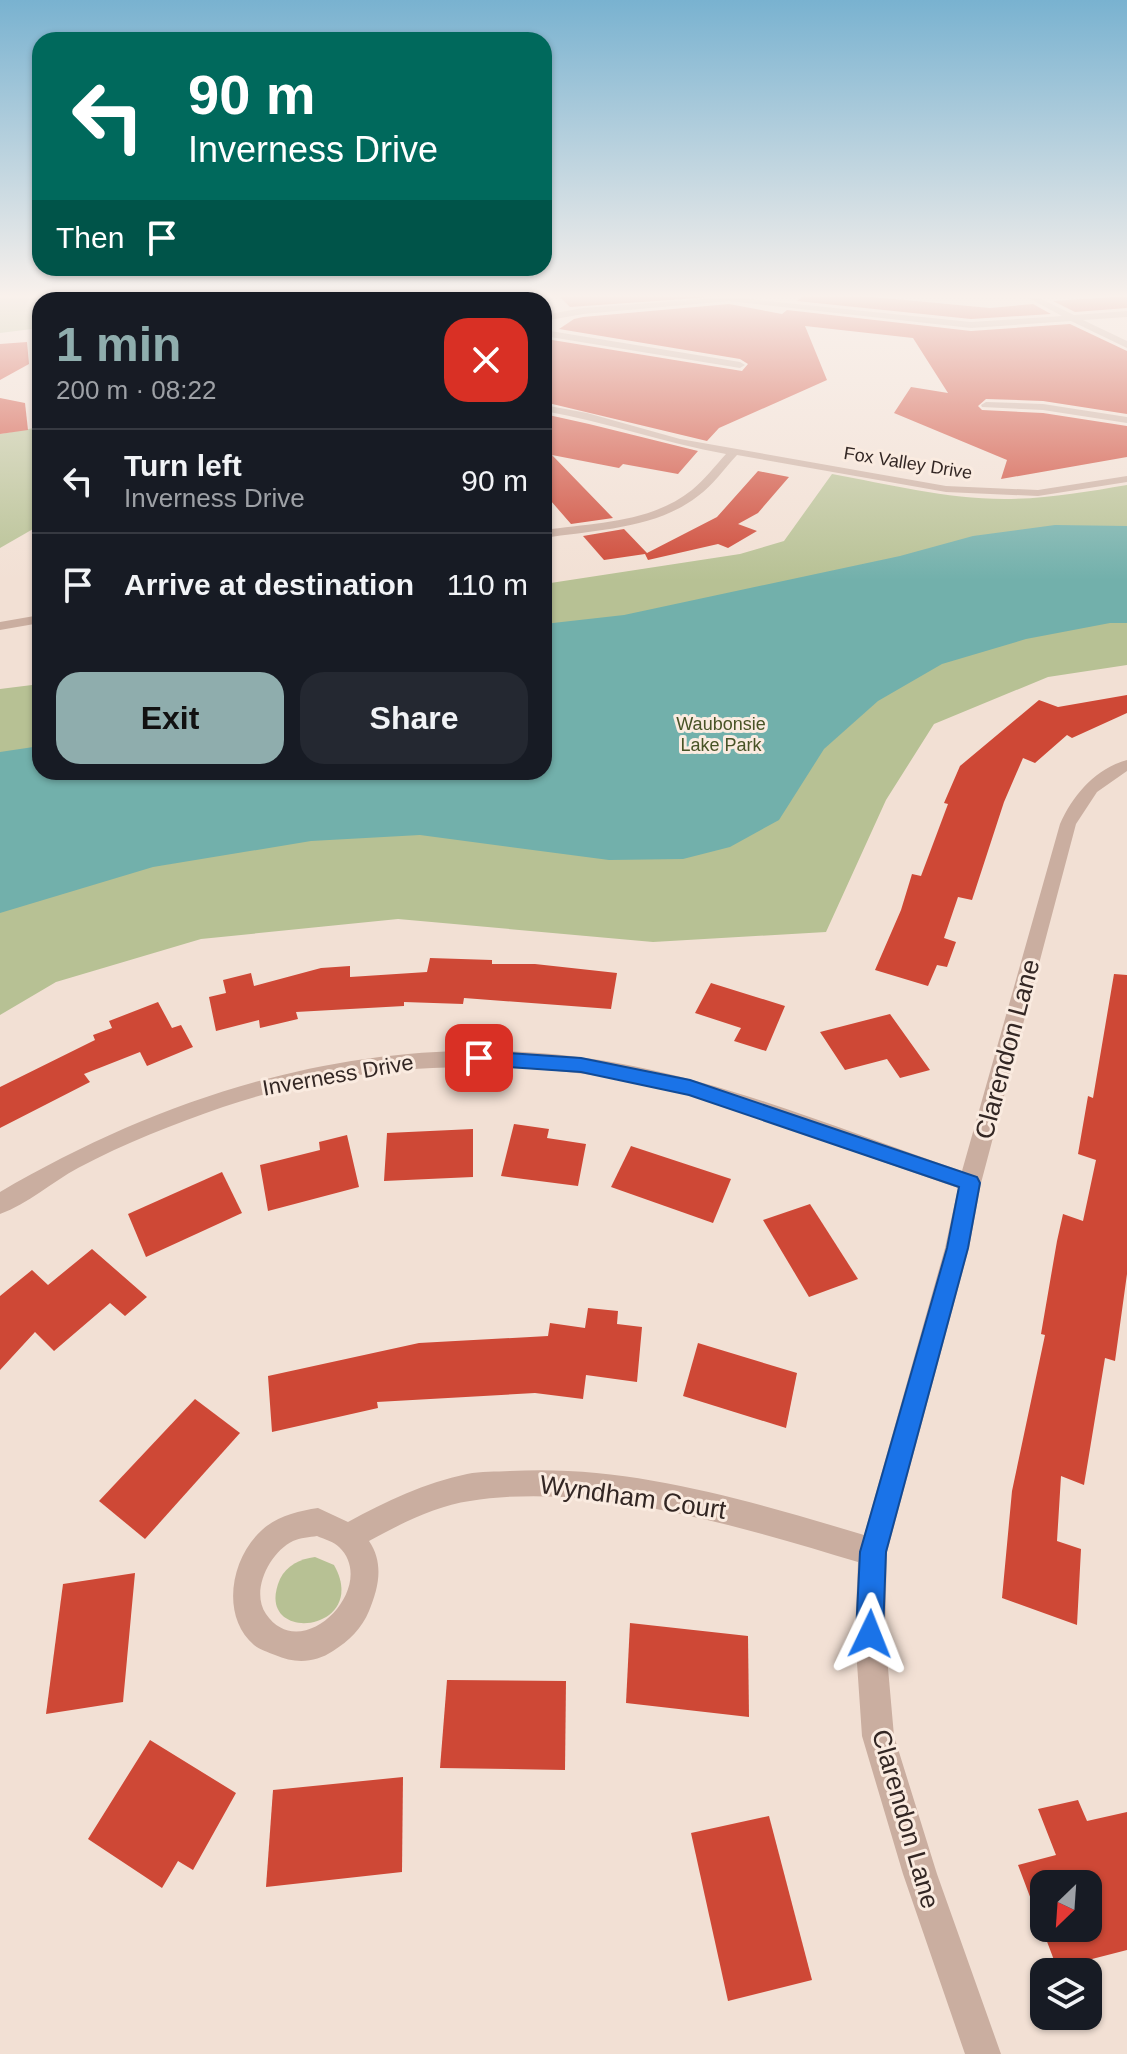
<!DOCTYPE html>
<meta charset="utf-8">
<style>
body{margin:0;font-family:Arial,sans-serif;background:#242831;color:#f1f3f6;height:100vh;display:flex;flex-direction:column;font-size:30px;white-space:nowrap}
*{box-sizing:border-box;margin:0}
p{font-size:26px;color:#9ea1a6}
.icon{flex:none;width:44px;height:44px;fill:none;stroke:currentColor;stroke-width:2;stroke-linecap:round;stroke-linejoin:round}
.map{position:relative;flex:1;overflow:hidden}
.panel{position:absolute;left:32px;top:292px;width:520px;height:488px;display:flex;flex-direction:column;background:#171b24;border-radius:24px;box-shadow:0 2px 6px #0004}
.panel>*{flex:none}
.hud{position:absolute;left:32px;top:32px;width:520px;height:244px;border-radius:24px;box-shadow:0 2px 6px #0004;background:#00695c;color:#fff;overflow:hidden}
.needle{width:52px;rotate:205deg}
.buttons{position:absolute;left:1030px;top:1870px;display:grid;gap:16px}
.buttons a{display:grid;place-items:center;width:72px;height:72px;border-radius:16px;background:#171b24;box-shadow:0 2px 6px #0004;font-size:40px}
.pin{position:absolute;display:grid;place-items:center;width:68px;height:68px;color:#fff;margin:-34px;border-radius:16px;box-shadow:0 4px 12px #0006}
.me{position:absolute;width:88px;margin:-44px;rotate:2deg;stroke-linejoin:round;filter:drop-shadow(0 0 6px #0008)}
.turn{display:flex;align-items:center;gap:28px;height:168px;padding:0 24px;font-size:36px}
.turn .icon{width:104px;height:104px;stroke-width:2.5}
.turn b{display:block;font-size:56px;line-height:68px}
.then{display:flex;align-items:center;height:76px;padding:0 24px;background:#0003;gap:16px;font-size:30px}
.round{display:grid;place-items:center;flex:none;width:84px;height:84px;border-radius:24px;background:#242831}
.head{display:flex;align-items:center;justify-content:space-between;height:136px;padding:0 24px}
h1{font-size:48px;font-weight:800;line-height:60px;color:#8fadad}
.button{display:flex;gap:16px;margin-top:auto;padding:16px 24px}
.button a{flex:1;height:92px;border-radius:24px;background:#8fadad;color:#111;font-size:32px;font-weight:800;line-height:92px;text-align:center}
.button a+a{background:#242831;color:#f1f3f6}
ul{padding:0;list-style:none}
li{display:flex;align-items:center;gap:24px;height:104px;padding:0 24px;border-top:2px solid #363941}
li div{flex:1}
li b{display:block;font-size:30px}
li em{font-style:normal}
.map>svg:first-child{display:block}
.green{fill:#b7c194}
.water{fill:#72b0ab}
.building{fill:#ce4836;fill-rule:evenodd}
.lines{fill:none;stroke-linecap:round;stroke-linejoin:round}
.street{fill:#caaea0;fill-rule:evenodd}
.primary{fill:#765b53;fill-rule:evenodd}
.route{fill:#1a73e8;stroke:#114b97;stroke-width:2}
.labels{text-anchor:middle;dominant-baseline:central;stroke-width:6;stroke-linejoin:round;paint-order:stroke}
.far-street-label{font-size:18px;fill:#332724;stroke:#faebe0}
.far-park-label{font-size:18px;fill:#485326;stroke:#faebe0}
.street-label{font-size:22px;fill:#332724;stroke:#faebe0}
.near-street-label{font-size:26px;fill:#332724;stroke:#faebe0}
</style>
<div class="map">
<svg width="1127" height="2054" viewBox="0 0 1127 2054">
<rect width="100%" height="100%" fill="#f2e0d4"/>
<!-- green -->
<g class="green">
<path d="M187 294H397V295L388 300H40V328L0 333V297Z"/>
<path d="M40 427V525L0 548V434Z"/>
<path d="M832 474C888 484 946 499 1004 499 1046 499 1086 492 1127 485V665L1048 677 934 724 886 800 826 932 653 942 398 919 201 939 56 982 0 1015V689L40 684V772H544V584L740 554 784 541Z"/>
<path d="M315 1557 334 1565C372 1633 251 1646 280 1579 287 1565 300 1559 315 1557Z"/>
</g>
<!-- water -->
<path class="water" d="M1055 525 1127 526V623H1110L1026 639 942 664 878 701 824 749 779 820 730 847 683 859 609 860 420 835 311 841 153 867 0 913V752L40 746V772H544V624L624 615 900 556 973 536Z"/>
<!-- building -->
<g class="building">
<path d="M557 294H740L741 295 570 307Z"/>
<path d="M806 294H841L990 308 1033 304 1051 314 971 319 797 301Z"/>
<path d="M1127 296V308L1075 312 1053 301Z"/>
<path d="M729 304 782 314 787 310 971 331 1070 324 1127 351V414L1043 401 986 399 978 406 982 410 1043 413 1127 426V457L1001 479 1007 460 894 413 911 387 948 393 913 338 805 326 827 380 719 428 707 441 544 402 546 339 742 371 748 364 740 359 559 329 574 319 583 317Z"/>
<path d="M27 342 29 364 0 380V344Z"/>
<path d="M0 398 25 403 28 430 0 434Z"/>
<path d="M544 414 589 424 698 451 678 474 623 464 619 468 552 455 613 518 571 524 544 493Z"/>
<path d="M758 471 789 477 758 513 738 524 757 531 728 548 718 544 648 560 645 554 604 560 583 536 624 529 647 553 717 517Z"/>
<path d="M1127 695V713L1072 738 1067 735 1035 763 1023 758 1004 802 972 900 958 897 944 938 956 942 947 967 937 965 928 986 875 970 901 910 912 874 921 876 948 804 944 803 960 766 1039 700 1058 707Z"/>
<path d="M430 958 492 960V964H535L617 973 611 1009 464 998 463 1004 404 1002V1006L296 1012 298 1019 260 1028 259 1020 216 1031 209 997 226 993 223 980 251 973 254 986 321 968 350 966V977L427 972Z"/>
<path d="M1114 974 1127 975V1274L1115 1361 1105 1358 1084 1485 1061 1476 1057 1541 1081 1549 1077 1625 1002 1598 1012 1491 1045 1335 1041 1334 1057 1241 1063 1214 1083 1221 1096 1160 1078 1154 1088 1096 1093 1098Z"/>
<path d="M711 983 785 1006 766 1051 734 1041 741 1028 695 1013Z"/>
<path d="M158 1002 172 1028 181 1025 193 1047 147 1066 140 1052 84 1074 90 1082 0 1128V1087L95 1040 93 1035 112 1028 109 1021Z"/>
<path d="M890 1014 930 1070 900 1078 887 1059 845 1070 820 1032Z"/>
<path d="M514 1124 549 1129 547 1138 586 1144 578 1186 501 1176Z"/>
<path d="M473 1129V1177L384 1181 387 1133Z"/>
<path d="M347 1135 359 1187 268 1211 260 1165 320 1150 319 1142Z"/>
<path d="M631 1146 731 1179 713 1223 611 1187Z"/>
<path d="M222 1172 242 1213 146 1257 128 1214Z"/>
<path d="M810 1204 858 1279 809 1297 763 1220Z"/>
<path d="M92 1249 147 1297 125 1316 110 1303 54 1351 35 1332 0 1370V1296L32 1270 48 1285Z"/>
<path d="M588 1308 618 1311 617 1324 642 1327 637 1382 586 1375 583 1399 535 1393 377 1402 378 1408 272 1432 268 1376 419 1343 548 1336 550 1323 585 1328Z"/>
<path d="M698 1343 797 1373 786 1428 683 1396Z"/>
<path d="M195 1399 240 1433 145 1539 99 1501Z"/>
<path d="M135 1573 123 1702 46 1714 63 1584Z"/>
<path d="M630 1623 748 1636 749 1717 626 1703Z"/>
<path d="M447 1680 566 1681 565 1770 440 1768Z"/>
<path d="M150 1740 236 1793 193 1870 178 1861 162 1888 88 1839Z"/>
<path d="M403 1777 402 1872 266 1887 273 1790Z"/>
<path d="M1078 1800 1087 1821 1127 1812V1950L1057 1968 1018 1865 1056 1855 1038 1809ZM1044 1884H1088V1928H1044Z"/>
<path d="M769 1816 812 1980 728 2001 691 1833Z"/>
</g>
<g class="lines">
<!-- street -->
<g class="street">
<path d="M1021 294H1031L1074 315 1127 311V317L1083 320 1127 341V348L1071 321 971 328 729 301 583 314 544 321V315L583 308 729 297 971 322 1062 316Z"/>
<path d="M544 330 740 362 745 365 740 368 544 336Z"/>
<path d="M986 402 1043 404 1127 417V423L1043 410 982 407 981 405Z"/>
<path d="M544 405 587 413 680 439 946 486 1038 490 1127 476V482L1038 496 946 492 737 455C724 469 713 485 698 496 656 529 595 530 544 538V530C593 523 651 523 692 490 705 479 715 466 726 454 665 443 606 422 544 411Z"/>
<path d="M40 615V623L0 630V622Z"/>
<path d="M1127 760V771L1097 792 1076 824 981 1183 969 1248 887 1552 885 1634 894 1736 937 1874 1001 2054H965L903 1874 862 1736 855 1634 858 1562C742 1527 592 1481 470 1501 435 1506 400 1524 369 1541 384 1563 379 1587 369 1611 362 1628 349 1641 333 1651 315 1663 295 1664 275 1655 268 1652 260 1650 254 1645 220 1616 231 1557 262 1530 277 1516 298 1511 318 1508L348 1522C386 1501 425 1483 467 1474 481 1471 496 1472 510 1471 630 1464 750 1501 864 1535L945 1248 958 1188C899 1167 839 1147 780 1126 731 1109 681 1090 630 1081 497 1057 352 1063 223 1107 174 1124 125 1143 78 1168 52 1182 28 1204 0 1214V1192C193 1079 409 1021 633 1066 744 1088 855 1135 962 1171L1060 824C1073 795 1095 769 1127 760ZM317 1536C324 1539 334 1542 339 1547 380 1586 302 1667 266 1614 250 1591 270 1552 293 1541 300 1538 310 1537 317 1536Z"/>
</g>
<!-- primary -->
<path class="primary" d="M0 294H66L0 296Z"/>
</g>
<!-- sky -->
<linearGradient id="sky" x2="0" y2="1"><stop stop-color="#79b2d0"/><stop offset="0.51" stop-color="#f9f1ec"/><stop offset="1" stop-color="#f9f1ec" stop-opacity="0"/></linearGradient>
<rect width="1127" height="581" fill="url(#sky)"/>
<!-- route -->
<path class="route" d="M479 1051 581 1058 690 1080 977 1177 980 1183 968 1248 886 1552 883 1634 879 1643 870 1647 860 1643 856 1634 860 1552 947 1248 959 1187 689 1095 581 1072 479 1065 470 1058Z"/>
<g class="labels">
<!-- far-street labels -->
<g class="far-street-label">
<text transform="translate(908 463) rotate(9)">Fox Valley Drive</text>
</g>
<!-- far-park labels -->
<g class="far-park-label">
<text x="721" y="724">Waubonsie<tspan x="721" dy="21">Lake Park</tspan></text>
</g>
<!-- street labels -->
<g class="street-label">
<text transform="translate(338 1075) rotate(-10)">Inverness Drive</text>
</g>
<!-- near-street labels -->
<g class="near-street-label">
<text transform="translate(1007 1049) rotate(-75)">Clarendon Lane</text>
<text transform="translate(633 1497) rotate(8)">Wyndham Court</text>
<text transform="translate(906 1819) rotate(74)">Clarendon Lane</text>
</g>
</g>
</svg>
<div class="buttons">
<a><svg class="needle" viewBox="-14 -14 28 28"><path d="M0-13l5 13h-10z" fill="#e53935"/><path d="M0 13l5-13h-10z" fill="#9ea1a6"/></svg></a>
<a><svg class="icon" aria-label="layers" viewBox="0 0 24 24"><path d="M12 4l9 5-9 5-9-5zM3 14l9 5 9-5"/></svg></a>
</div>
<div class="pin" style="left:479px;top:1058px;background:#d93025"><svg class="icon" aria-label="arrive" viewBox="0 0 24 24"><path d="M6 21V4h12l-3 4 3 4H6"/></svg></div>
<svg class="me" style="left:870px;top:1634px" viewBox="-20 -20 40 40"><path d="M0-17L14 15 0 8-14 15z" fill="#1a73e8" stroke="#fff" stroke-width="4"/></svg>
<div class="hud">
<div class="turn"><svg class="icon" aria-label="left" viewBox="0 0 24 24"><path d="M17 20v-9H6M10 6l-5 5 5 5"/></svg><div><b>90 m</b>Inverness Drive</div></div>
<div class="then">Then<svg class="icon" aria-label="arrive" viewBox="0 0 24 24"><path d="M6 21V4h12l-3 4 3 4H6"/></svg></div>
</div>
<section class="panel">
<div class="head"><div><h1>1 min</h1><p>200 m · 08:22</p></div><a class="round" style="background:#d93025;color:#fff"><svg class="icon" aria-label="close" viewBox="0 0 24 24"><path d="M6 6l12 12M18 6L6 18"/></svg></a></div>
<ul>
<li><svg class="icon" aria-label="left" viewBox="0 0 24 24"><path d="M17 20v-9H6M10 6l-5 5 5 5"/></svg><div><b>Turn left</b><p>Inverness Drive</p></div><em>90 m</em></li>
<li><svg class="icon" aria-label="arrive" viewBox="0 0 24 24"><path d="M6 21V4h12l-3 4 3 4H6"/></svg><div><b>Arrive at destination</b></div><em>110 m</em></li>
</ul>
<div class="button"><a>Exit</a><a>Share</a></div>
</section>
</div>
